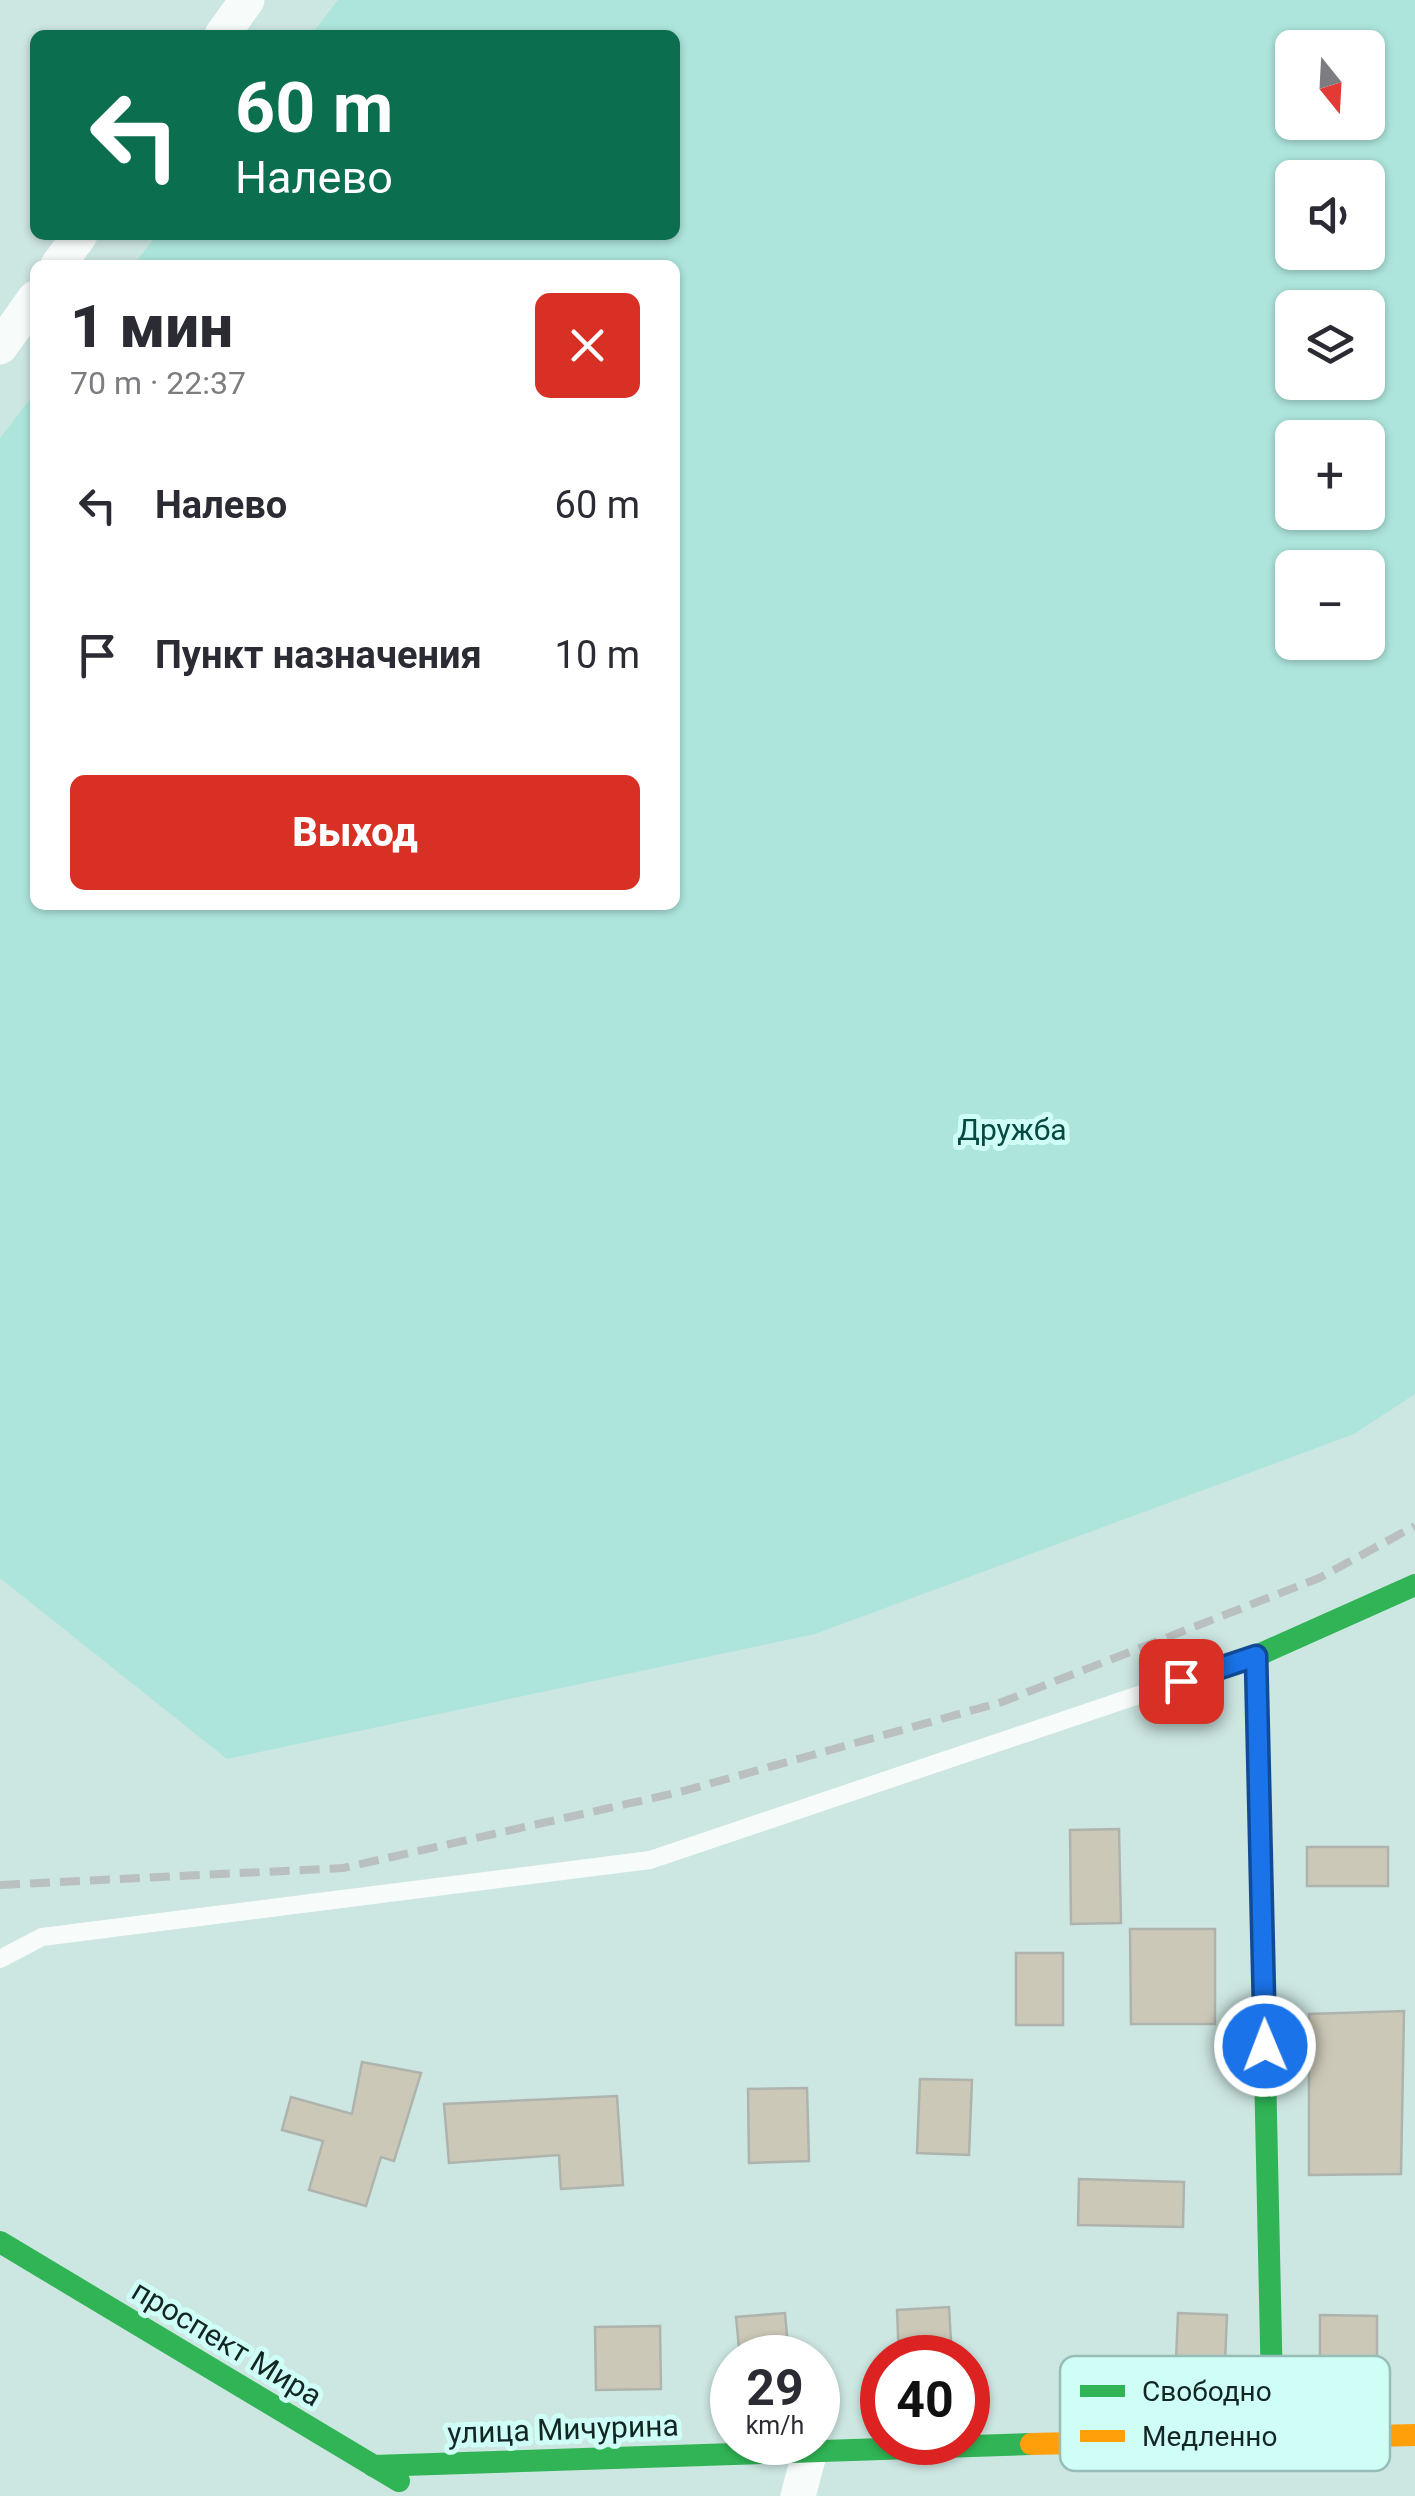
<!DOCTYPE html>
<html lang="ru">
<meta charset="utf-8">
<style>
body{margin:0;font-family:Roboto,sans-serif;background:#f7f7f7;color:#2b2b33;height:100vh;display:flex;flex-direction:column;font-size:38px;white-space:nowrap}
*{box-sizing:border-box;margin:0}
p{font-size:32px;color:#7c7c81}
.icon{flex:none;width:55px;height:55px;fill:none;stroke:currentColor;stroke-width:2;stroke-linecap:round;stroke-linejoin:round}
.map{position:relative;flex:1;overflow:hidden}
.side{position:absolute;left:30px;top:260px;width:650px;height:650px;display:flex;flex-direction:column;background:#fff;border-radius:15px;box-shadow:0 2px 8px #0004}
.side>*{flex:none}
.banner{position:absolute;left:30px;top:30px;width:650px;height:210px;border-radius:15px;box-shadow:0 2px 8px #0004;background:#0b6e4f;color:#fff;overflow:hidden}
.needle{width:65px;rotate:162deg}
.buttons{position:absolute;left:1275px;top:30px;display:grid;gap:20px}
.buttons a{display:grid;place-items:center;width:110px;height:110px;border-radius:15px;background:#fff;box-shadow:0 2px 8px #0004;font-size:50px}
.speed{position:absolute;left:710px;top:2335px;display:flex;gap:20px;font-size:50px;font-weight:700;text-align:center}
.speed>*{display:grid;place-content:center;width:130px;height:130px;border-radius:50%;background:#fff;box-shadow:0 2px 8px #0004;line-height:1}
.speed small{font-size:25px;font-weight:400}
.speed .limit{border:15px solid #d22;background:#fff;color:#111}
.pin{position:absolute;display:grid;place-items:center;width:85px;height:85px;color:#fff;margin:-42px;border-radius:20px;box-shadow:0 5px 15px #0006}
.me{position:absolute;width:110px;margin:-55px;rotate:359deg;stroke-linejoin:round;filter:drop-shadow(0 0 8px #0008)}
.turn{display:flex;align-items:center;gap:35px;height:210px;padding:0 40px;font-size:45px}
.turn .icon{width:130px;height:130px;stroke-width:2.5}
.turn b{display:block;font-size:70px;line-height:85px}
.round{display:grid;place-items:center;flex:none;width:105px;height:105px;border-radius:15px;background:#f7f7f7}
.summary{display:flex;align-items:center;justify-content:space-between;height:170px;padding:0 40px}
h1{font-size:60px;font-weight:800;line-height:75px}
.primary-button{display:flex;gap:20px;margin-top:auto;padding:20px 40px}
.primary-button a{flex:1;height:115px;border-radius:15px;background:#d93025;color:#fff;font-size:40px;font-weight:800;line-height:115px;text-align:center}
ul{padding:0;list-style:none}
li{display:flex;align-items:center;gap:30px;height:150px;padding:0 40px}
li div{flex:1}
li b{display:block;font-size:38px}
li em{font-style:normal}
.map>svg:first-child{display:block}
.green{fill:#ade5dc;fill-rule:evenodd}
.building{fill:#cbc8b8;stroke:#aeb4ad;stroke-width:2.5}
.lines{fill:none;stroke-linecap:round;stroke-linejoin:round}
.lane{stroke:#f7fbfa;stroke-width:18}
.street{stroke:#f7fbfa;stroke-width:35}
.fast{stroke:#30b455;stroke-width:22}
.slow{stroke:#ff9f0a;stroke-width:22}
.rail{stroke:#b9c0bf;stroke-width:8;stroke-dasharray:20 10;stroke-linecap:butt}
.route-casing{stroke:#114b97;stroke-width:25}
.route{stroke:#1a73e8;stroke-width:18}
.labels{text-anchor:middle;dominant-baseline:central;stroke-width:10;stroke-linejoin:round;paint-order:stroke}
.park-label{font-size:30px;fill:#054941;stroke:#cefef5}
.street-label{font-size:30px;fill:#132623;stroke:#cefef5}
.key{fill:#cefef5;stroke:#96bdb6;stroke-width:2.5}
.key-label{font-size:28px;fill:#132623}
</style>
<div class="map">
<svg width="1415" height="2496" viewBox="0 0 1415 2496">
<rect width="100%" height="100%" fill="#cce6e1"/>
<!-- green -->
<path class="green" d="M338 0H1415V1394L1354 1434 815 1634 227 1759 0 1578V438L35 393V905H675V265H133L157 235H675V35H311ZM1292 48H1368V122H1292ZM1292 178H1368V252H1292ZM1292 308H1368V382H1292ZM1292 438H1368V512H1292ZM1292 568H1368V642H1292Z"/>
<!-- building -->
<g class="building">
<path d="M1119 1829 1121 1923 1071 1924 1070 1830Z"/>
<rect x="1307" y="1847" width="81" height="39"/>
<path d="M1130 1929H1215V2024H1131Z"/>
<rect x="1016" y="1953" width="47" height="72"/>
<path d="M1404 2011 1401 2174 1309 2175V2014Z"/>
<path d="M362 2062 421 2073 394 2161 381 2157 366 2206 309 2190 323 2141 282 2130 291 2097 352 2114Z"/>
<path d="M920 2079 972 2080 969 2155 917 2153Z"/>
<path d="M807 2088 809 2161 749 2163 748 2089Z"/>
<path d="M617 2096 623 2185 561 2189 559 2155 449 2163 444 2104Z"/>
<path d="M1079 2179 1184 2182 1183 2227 1078 2225Z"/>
<path d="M949 2307 952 2358H899L897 2310Z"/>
<path d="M785 2313 789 2358H740L736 2317Z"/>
<path d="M1178 2313 1227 2315 1224 2385 1175 2384Z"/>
<path d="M1320 2315 1377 2316V2388H1320Z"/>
<path d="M660 2326 661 2389 596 2390 595 2327Z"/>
</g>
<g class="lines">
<!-- lane -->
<path class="lane" d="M0 1959 42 1937 650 1860 1251 1657"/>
<!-- street -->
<g class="street">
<path d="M222 35 247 0"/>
<path d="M58 265 80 235"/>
<path d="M0 347 35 298"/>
<path d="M798 2496 810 2451"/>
</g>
<!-- fast -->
<g class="fast">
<path d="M0 2242 399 2481"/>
<path d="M1273 2436 1256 1656 1415 1585"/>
<path d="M373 2466 1031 2444"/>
</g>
<!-- slow -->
<path class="slow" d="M1031 2444 1415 2435"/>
<!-- rail -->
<path class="rail" d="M0 1885 343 1868 680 1792 1002 1702 1319 1578 1415 1526"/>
</g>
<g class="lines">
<defs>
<path id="route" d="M1181 1681 1256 1656 1265 2046"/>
</defs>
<!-- route casing -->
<use href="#route" class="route-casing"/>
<!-- route -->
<use href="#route" class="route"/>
</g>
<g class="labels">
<!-- park labels -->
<g class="park-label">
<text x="1012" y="1129">Дружба</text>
</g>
<!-- street labels -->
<g class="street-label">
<text transform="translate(227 2343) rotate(31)">проспект Мира</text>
<text transform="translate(563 2429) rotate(-2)">улица Мичурина</text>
</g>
</g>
<!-- legend -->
<rect x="1060" y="2356" width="330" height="115" rx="15" class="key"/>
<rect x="1080" y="2385" width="45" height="12" fill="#30b455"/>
<rect x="1080" y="2430" width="45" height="12" fill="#ff9f0a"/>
<g class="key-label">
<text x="1142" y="2401">Свободно</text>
<text x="1142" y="2446">Медленно</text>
</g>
</svg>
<div class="buttons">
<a><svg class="needle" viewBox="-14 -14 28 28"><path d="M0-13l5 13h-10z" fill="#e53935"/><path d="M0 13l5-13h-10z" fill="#7c7c81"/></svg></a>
<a><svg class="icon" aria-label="sound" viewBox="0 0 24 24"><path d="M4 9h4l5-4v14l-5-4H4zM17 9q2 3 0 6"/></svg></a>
<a><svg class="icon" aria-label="layers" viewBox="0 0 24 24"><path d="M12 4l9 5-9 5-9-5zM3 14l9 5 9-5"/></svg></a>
<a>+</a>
<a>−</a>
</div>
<div class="speed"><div>29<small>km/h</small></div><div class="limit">40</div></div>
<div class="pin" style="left:1181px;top:1681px;background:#d93025"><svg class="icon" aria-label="arrive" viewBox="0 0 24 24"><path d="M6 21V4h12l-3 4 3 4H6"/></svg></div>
<svg class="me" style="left:1265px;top:2046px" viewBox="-20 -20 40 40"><circle r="17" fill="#1a73e8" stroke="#fff" stroke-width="3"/><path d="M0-11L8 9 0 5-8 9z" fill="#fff"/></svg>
<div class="banner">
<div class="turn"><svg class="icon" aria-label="left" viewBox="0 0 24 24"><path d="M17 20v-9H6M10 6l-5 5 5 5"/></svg><div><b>60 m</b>Налево</div></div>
</div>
<section class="side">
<div class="summary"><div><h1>1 мин</h1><p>70 m · 22:37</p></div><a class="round" style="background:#d93025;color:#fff"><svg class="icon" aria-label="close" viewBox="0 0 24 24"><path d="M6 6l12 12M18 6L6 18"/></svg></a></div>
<ul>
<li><svg class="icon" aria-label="left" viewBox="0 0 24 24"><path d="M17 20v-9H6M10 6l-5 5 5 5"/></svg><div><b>Налево</b></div><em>60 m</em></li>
<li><svg class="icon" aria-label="arrive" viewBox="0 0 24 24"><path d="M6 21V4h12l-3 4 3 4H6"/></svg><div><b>Пункт назначения</b></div><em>10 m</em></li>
</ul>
<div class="primary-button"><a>Выход</a></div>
</section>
</div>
